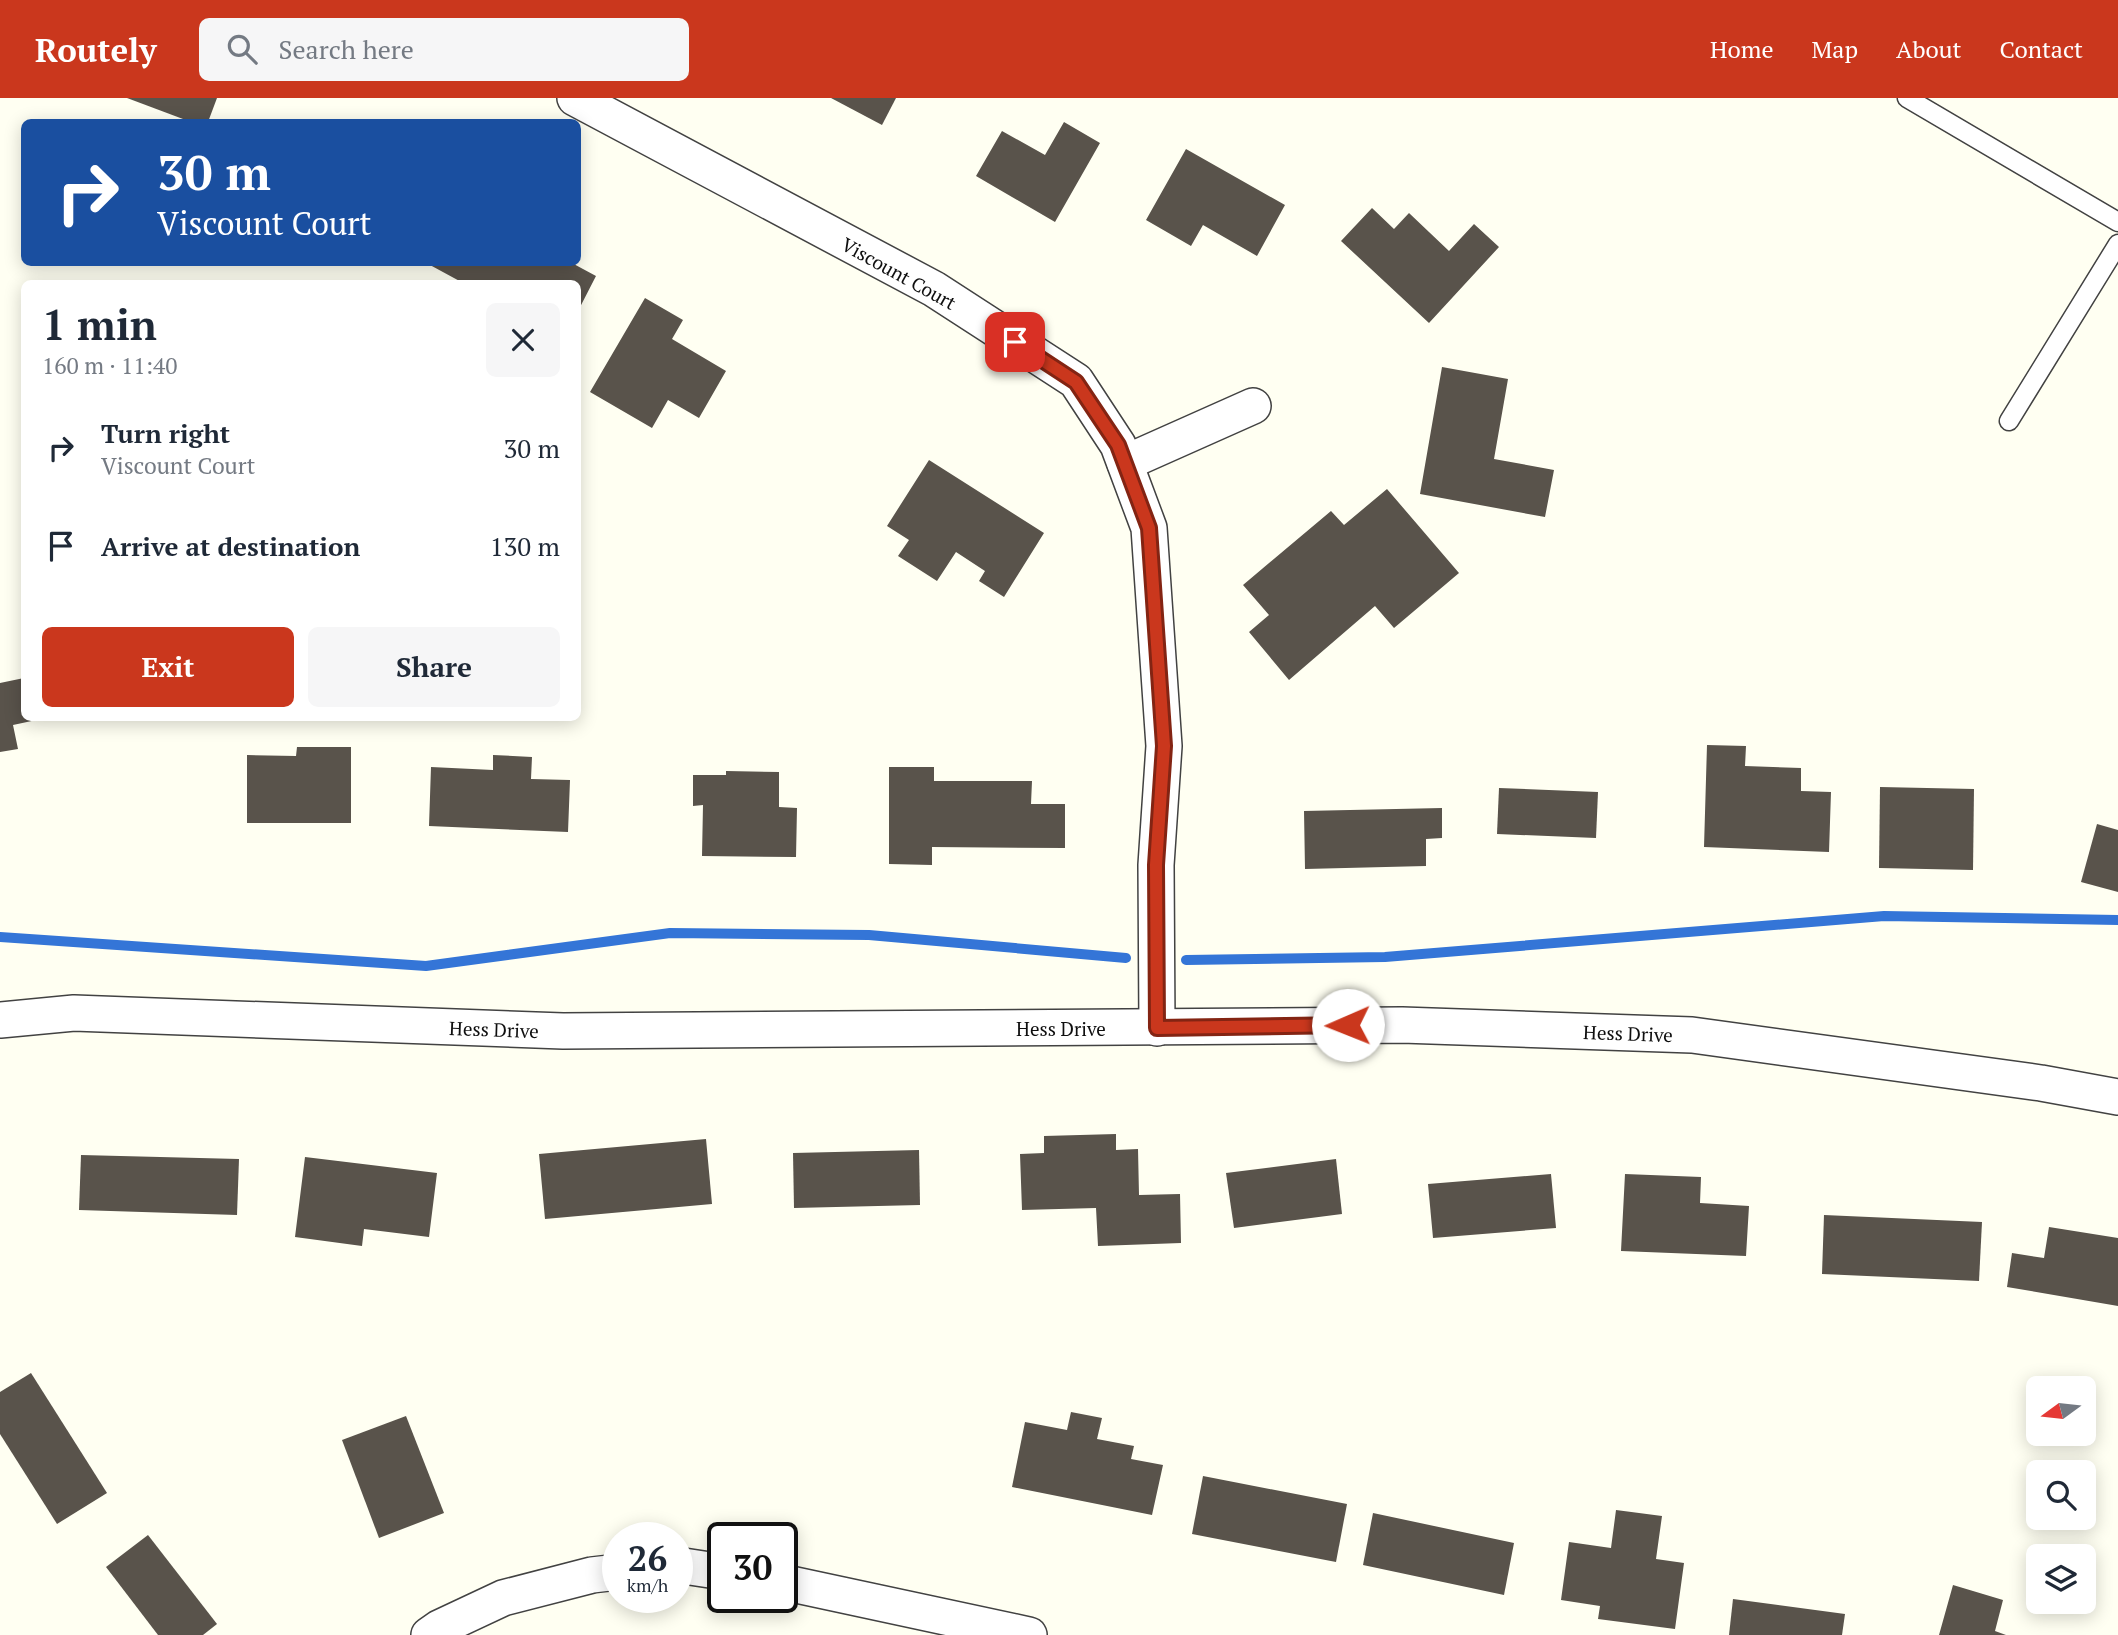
<!DOCTYPE html>
<meta charset="utf-8">
<style>
body{margin:0;font-family:"PT Serif",serif;background:#f6f6f7;color:#1f2937;height:100vh;display:flex;flex-direction:column;font-size:26px;white-space:nowrap}
*{box-sizing:border-box;margin:0}
p{font-size:23px;color:#747a83}
.icon{flex:none;width:38px;height:38px;fill:none;stroke:currentColor;stroke-width:2;stroke-linecap:round;stroke-linejoin:round}
.map{position:relative;flex:1;overflow:hidden}
.panel{position:absolute;left:21px;top:182px;width:560px;height:441px;display:flex;flex-direction:column;background:#fff;border-radius:10px;box-shadow:0 4px 18px #0003}
.panel>*{flex:none}
.guide{position:absolute;left:21px;top:21px;width:560px;height:147px;border-radius:10px;box-shadow:0 4px 18px #0003;background:#1a4fa0;color:#fff;overflow:hidden}
.needle{width:46px;rotate:255deg}
.controls{position:absolute;left:2026px;top:1278px;display:grid;gap:14px}
.controls a{display:grid;place-items:center;width:70px;height:70px;border-radius:10px;background:#fff;box-shadow:0 4px 18px #0003;font-size:35px}
.speed{position:absolute;left:602px;top:1424px;display:flex;gap:14px;font-size:35px;font-weight:700;text-align:center}
.speed>*{display:grid;place-content:center;width:91px;height:91px;border-radius:50%;background:#fff;box-shadow:0 4px 18px #0003;line-height:1}
.speed small{font-size:18px;font-weight:400}
.speed .limit{border:4px solid #111;border-radius:10px;background:#fff;color:#111}
.pin{position:absolute;display:grid;place-items:center;width:60px;height:60px;color:#fff;margin:-30px;border-radius:14px;box-shadow:0 4px 10px #0006}
.me{position:absolute;width:77px;margin:-38px;rotate:269deg;stroke-linejoin:round;filter:drop-shadow(0 0 5px #0008)}
.turn{display:flex;align-items:center;gap:24px;height:147px;padding:0 21px;font-size:32px}
.turn .icon{width:91px;height:91px;stroke-width:2.5}
.turn b{display:block;font-size:49px;line-height:60px}
.round{display:grid;place-items:center;flex:none;width:74px;height:74px;border-radius:10px;background:#f6f6f7}
.head{display:flex;align-items:center;justify-content:space-between;height:119px;padding:0 21px}
h1{font-size:42px;font-weight:800;line-height:52px}
.cta{display:flex;gap:14px;margin-top:auto;padding:14px 21px}
.cta a{flex:1;height:80px;border-radius:10px;background:#ca371d;color:#fff;font-size:28px;font-weight:800;line-height:80px;text-align:center}
.cta a+a{background:#f6f6f7;color:#1f2937}
ul{padding:0;list-style:none}
li{display:flex;align-items:center;gap:21px;height:98px;padding:0 21px}
li div{flex:1}
li b{display:block;font-size:26px}
li em{font-style:normal}
header{display:flex;align-items:center;gap:42px;box-sizing:border-box;height:98px;padding:0 35px;background:#ca371d;color:#fff}
header strong{font-size:33px}
nav{display:flex;gap:38px;margin-inline-start:auto;font-size:24px}
.search{width:490px;height:63px;background:#f6f6f7;display:flex;align-items:center;gap:18px;box-sizing:border-box;padding:0 24px;border-radius:10px;color:#747a83;font-size:26px}
.map>svg:first-child{display:block}
.lines{fill:none;stroke-linecap:round;stroke-linejoin:round}
.stream{stroke:#3475d7;stroke-width:10}
.building{fill:#59534b}
.service-casing{stroke:#424242;stroke-width:21}
.minor-casing{stroke:#424242;stroke-width:38}
.service{stroke:#fff;stroke-width:18}
.minor{stroke:#fff;stroke-width:35}
.route-casing{stroke:#832413;stroke-width:18}
.route{stroke:#ca371d;stroke-width:12}
.labels{text-anchor:middle;dominant-baseline:central;stroke-width:7;stroke-linejoin:round;paint-order:stroke}
.street-label{font-size:19px;fill:#0f0f0f;stroke:#fff}
</style>
<header>
<strong>Routely</strong>
<div class="search"><svg class="icon" aria-label="search" viewBox="0 0 24 24"><circle cx="10" cy="10" r="6"/><path d="M15 15l6 6"/></svg>Search here</div>
<nav><a>Home</a><a>Map</a><a>About</a><a>Contact</a></nav>
</header>
<div class="map">
<svg width="2118" height="1537" viewBox="0 0 2118 1537">
<rect width="100%" height="100%" fill="#fffff2"/>
<g class="lines">
<!-- stream -->
<g class="stream">
<path d="M0 839 426 868 670 835 869 837 1126 860"/>
<path d="M1186 862 1385 859 1884 818 2118 822"/>
</g>
</g>
<!-- building -->
<g class="building">
<path d="M127 0H217L208 24H191Z"/>
<path d="M831 0H896L882 27Z"/>
<path d="M1064 24 1100 45 1055 124 976 78 1002 33 1045 57Z"/>
<path d="M1186 51 1285 107 1257 158 1203 127 1191 148 1146 122Z"/>
<path d="M1372 110 1394 131 1409 115 1449 153 1474 126 1499 149 1429 225 1341 143Z"/>
<path d="M431 164H570L596 178 578 213V186H465L430 167Z"/>
<path d="M645 200 683 222 672 241 726 273 699 320 668 302 652 330 590 294Z"/>
<path d="M1442 269 1508 281 1494 361 1554 372 1545 419 1420 396Z"/>
<path d="M929 362 1044 435 1004 499 979 483 985 473 956 454 937 483 898 458 909 442 887 428Z"/>
<path d="M1387 391 1459 475 1394 530 1375 508 1289 582 1249 534 1269 517 1243 487 1331 413 1344 427Z"/>
<path d="M24 580V620L41 621 13 627 18 651 0 654V585Z"/>
<path d="M1707 647 1746 648 1745 668 1801 670V693L1831 694 1829 754 1704 749Z"/>
<path d="M297 649H351V725H247V657L296 658Z"/>
<path d="M493 657 532 659 531 681 570 682 568 734 429 728 431 669 493 672Z"/>
<path d="M889 669H934V683H1032L1031 706H1065V750L932 749V767L889 766Z"/>
<path d="M726 673 779 674V709L797 710 796 759 702 758 703 707 693 708V677H726Z"/>
<path d="M1880 689 1974 691 1973 772 1879 770Z"/>
<path d="M1499 690 1598 694 1596 740 1497 736Z"/>
<path d="M1442 710V740L1426 741V768L1305 771 1304 713Z"/>
<path d="M2097 726 2118 732V794L2081 784Z"/>
<path d="M1116 1036V1052L1138 1051 1139 1097 1180 1096 1181 1145 1098 1148 1096 1110 1022 1112 1020 1056 1044 1055V1038Z"/>
<path d="M706 1041 712 1106 545 1121 539 1056Z"/>
<path d="M919 1052 920 1107 794 1110 793 1055Z"/>
<path d="M81 1057 239 1061 237 1117 79 1112Z"/>
<path d="M305 1059 437 1075 429 1139 364 1131 362 1148 295 1139Z"/>
<path d="M1336 1061 1342 1116 1234 1130 1226 1075Z"/>
<path d="M1551 1076 1556 1130 1433 1140 1428 1086Z"/>
<path d="M1625 1076 1701 1079 1700 1105 1749 1108 1746 1158 1621 1153Z"/>
<path d="M1824 1117 1982 1124 1979 1183 1822 1176Z"/>
<path d="M2049 1129 2118 1140V1208L2007 1189 2012 1155 2044 1160Z"/>
<path d="M31 1275 107 1395 57 1426 0 1336V1294Z"/>
<path d="M1071 1314 1102 1320 1097 1341 1134 1348 1131 1361 1163 1367 1152 1417 1012 1389 1025 1324 1067 1332Z"/>
<path d="M406 1318 444 1415 379 1440 342 1342Z"/>
<path d="M1203 1378 1347 1406 1336 1464 1192 1436Z"/>
<path d="M1616 1412 1662 1418 1656 1461 1684 1465 1675 1531 1598 1521 1600 1508 1561 1502 1569 1444 1611 1450Z"/>
<path d="M1373 1415 1514 1445 1504 1497 1363 1467Z"/>
<path d="M148 1437 217 1526 203 1537H158L106 1469Z"/>
<path d="M1953 1487 2003 1502 1995 1533 2006 1537H1939Z"/>
<path d="M1733 1501 1845 1516 1842 1537H1729Z"/>
</g>
<g class="lines">
<defs>
<g id="service">
<path d="M1907 0 2118 124"/>
<path d="M2009 323 2118 146"/>
</g>
<g id="minor">
<path d="M575 0 934 191 1076 283 1118 347 1149 430 1164 648 1156 767 1157 930"/>
<path d="M1125 365 1253 308"/>
<path d="M0 922 74 915 563 933 1402 927 1692 937 2041 985 2118 999"/>
<path d="M677 1467 723 1474"/>
<path d="M782 1484 1029 1537"/>
<path d="M429 1537 439 1530 503 1500 592 1477 618 1474"/>
</g>
</defs>
<!-- service casing -->
<use href="#service" class="service-casing"/>
<!-- minor casing -->
<use href="#minor" class="minor-casing"/>
<!-- service -->
<use href="#service" class="service"/>
<!-- minor -->
<use href="#minor" class="minor"/>
</g>
<g class="lines">
<defs>
<path id="route" d="M1015 244 1076 284 1118 347 1149 430 1164 648 1156 767 1157 930 1348 927"/>
</defs>
<!-- route casing -->
<use href="#route" class="route-casing"/>
<!-- route -->
<use href="#route" class="route"/>
</g>
<g class="labels">
<!-- street labels -->
<g class="street-label">
<text transform="translate(899 175) rotate(29)">Viscount Court</text>
<text x="1061" y="930">Hess Drive</text>
<text transform="translate(494 931) rotate(2)">Hess Drive</text>
<text transform="translate(1628 935) rotate(2)">Hess Drive</text>
</g>
</g>
</svg>
<div class="controls">
<a><svg class="needle" viewBox="-14 -14 28 28"><path d="M0-13l5 13h-10z" fill="#e53935"/><path d="M0 13l5-13h-10z" fill="#747a83"/></svg></a>
<a><svg class="icon" aria-label="search" viewBox="0 0 24 24"><circle cx="10" cy="10" r="6"/><path d="M15 15l6 6"/></svg></a>
<a><svg class="icon" aria-label="layers" viewBox="0 0 24 24"><path d="M12 4l9 5-9 5-9-5zM3 14l9 5 9-5"/></svg></a>
</div>
<div class="speed"><div>26<small>km/h</small></div><div class="limit">30</div></div>
<div class="pin" style="left:1015px;top:244px;background:#d93025"><svg class="icon" aria-label="arrive" viewBox="0 0 24 24"><path d="M6 21V4h12l-3 4 3 4H6"/></svg></div>
<svg class="me" style="left:1348px;top:927px" viewBox="-20 -20 40 40"><circle r="19" fill="#fff"/><path d="M0-13L10 11 0 6-10 11z" fill="#ca371d"/></svg>
<div class="guide">
<div class="turn"><svg class="icon" aria-label="right" viewBox="0 0 24 24"><path d="M7 20v-9h11M14 6l5 5-5 5"/></svg><div><b>30 m</b>Viscount Court</div></div>
</div>
<section class="panel">
<div class="head"><div><h1>1 min</h1><p>160 m · 11:40</p></div><a class="round"><svg class="icon" aria-label="close" viewBox="0 0 24 24"><path d="M6 6l12 12M18 6L6 18"/></svg></a></div>
<ul>
<li><svg class="icon" aria-label="right" viewBox="0 0 24 24"><path d="M7 20v-9h11M14 6l5 5-5 5"/></svg><div><b>Turn right</b><p>Viscount Court</p></div><em>30 m</em></li>
<li><svg class="icon" aria-label="arrive" viewBox="0 0 24 24"><path d="M6 21V4h12l-3 4 3 4H6"/></svg><div><b>Arrive at destination</b></div><em>130 m</em></li>
</ul>
<div class="cta"><a>Exit</a><a>Share</a></div>
</section>
</div>
